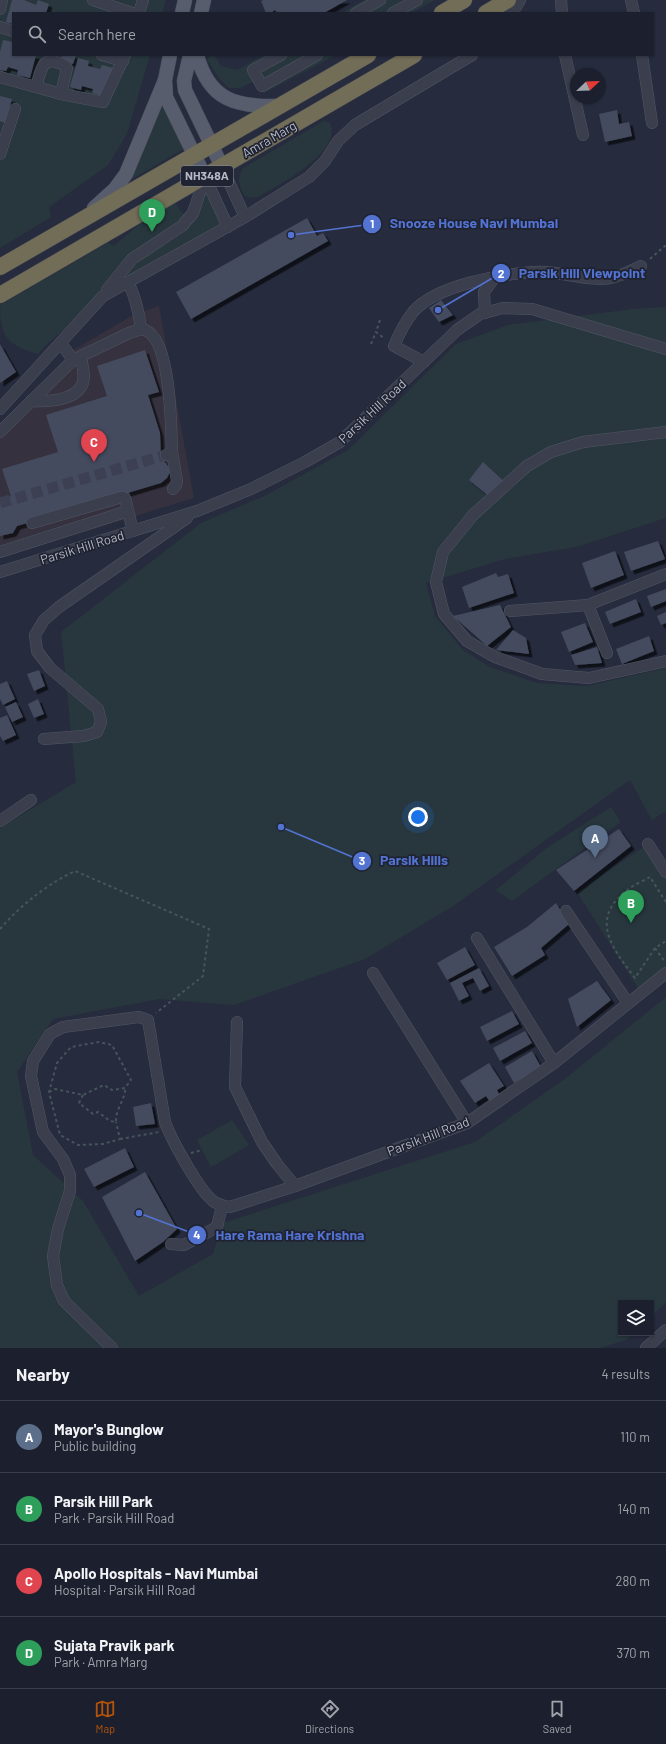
<!DOCTYPE html>
<html lang="en">
<head>
<meta charset="utf-8">
<style>
  body { margin:0; font-family:Barlow,sans-serif; background:#292d3a; color:#f1f3f6 }
  .controls { position:absolute; right:12px; bottom:12px; display:grid; overflow:hidden; border-radius:0px; box-shadow:0 1px 3px #0004 }
  .controls button { width:36px; height:36px; display:grid; place-items:center; padding:0; border:0; border-bottom:1px solid #3a3e4a; background:#1c202e; color:#f1f3f6; font:20px sans-serif }
  .compass { position:absolute; left:570px; top:68px; width:36px; height:36px; border-radius:50%; background:#1c202e; box-shadow:0 1px 3px #0004; rotate:67deg }
  .you { position:absolute; left:418px; top:817px; width:14px; height:14px; margin:-10px; border:3px solid #fff; border-radius:50%; background:#1a73e8; box-shadow:0 0 0 6px #1a73e833 }
  .badge { display:grid; place-items:center; width:26px; height:26px; border-radius:50%; background:#b45309; color:#fff; font-size:13px; font-weight:700 }
  .pin { position:absolute; translate:-50% -33px; filter:drop-shadow(0 1px 2px #0008) }
  .pin::after { content:''; position:absolute; top:21px; width:14px; height:12px; background:inherit; clip-path:polygon(0 0,100% 0,50% 100%) }
  .list { margin:0; padding:0; list-style:none }
  h2 { display:flex; justify-content:space-between; align-items:center; height:52px; margin:0; padding:0 16px; font-size:17px }
  h2 small { font-size:13px; font-weight:400; color:#a0a3aa }
  .list li { display:grid; grid-template-columns:26px 1fr auto; gap:12px; align-items:center; box-sizing:border-box; height:72px; padding:0 16px; border-top:1px solid #3a3e4a }
  .list b { display:block; font-size:15px; white-space:nowrap }
  .list p { margin:0; font-size:13px; white-space:nowrap; color:#a0a3aa }
  .list em { font-size:13px; font-style:normal; color:#a0a3aa }
  .icon { flex:none; width:22px; height:22px; fill:none; stroke:currentColor; stroke-width:2; stroke-linecap:round; stroke-linejoin:round }
  .map { position:relative; flex:none; width:666px; height:1348px; overflow:hidden }
  .search { position:absolute; background:#1c202e; box-shadow:0 1px 3px #0004; left:12px; right:12px; top:12px; height:44px; display:flex; align-items:center; gap:10px; box-sizing:border-box; padding:0 14px; border-radius:0px; color:#a0a3aa; font-size:15px }
  .sheet { height:340px; background:#1c202e }
  nav { display:flex; justify-content:space-around; align-items:center; box-sizing:border-box; height:56px; border-top:1px solid #3a3e4a; background:#1c202e; font-size:11px; color:#a0a3aa }
  nav a { display:grid; justify-items:center; gap:2px }
  nav .on { color:#b45309 }
  .map>svg:first-child { display:block }
</style>
</head>
<body>
<div class="map">
<svg width="666" height="1348" viewBox="0 0 666 1348">
  <defs>
    <filter id="shadow"><feDropShadow dx="3.5" dy="3.5" stdDeviation="0" flood-color="#0009"/></filter>
  </defs>
  <rect width="100%" height="100%" fill="#262b3d"/>
  <!-- medical -->
  <polygon fill="#35313e" points="159,306 194,498 0,558 0,427 75,349 133,315"/>
  <!-- green -->
  <g fill="#28373e">
    <polygon points="0,0 166,0 162,13 13,13 13,55 150,55 127,134 108,165 49,207 51,217 0,248"/>
    <polygon points="364,0 435,0 411,13 341,13"/>
    <polygon points="211,55 214,55 221,66 237,70 264,55 336,55 264,93 258,79 240,88 229,88 218,77 207,59"/>
    <polygon points="161,104 184,149 132,179"/>
    <path d="M324 121 330 123C343 152 278 185 258 197L251 198 245 196C238 186 237 179 243 168Z"/>
    <path d="M205 191 221 224 127 278C129 259 174 243 186 230 196 219 202 205 205 191Z"/>
    <path d="M172 196 179 209 188 218 110 279 76 319 45 346 38 354C7 345 0 337 0 305L108 243 114 246Z"/>
    <polygon points="666,307 666,518 576,547 505,559 426,583 435,616 463,650 490,667 537,683 587,686 666,668 666,811 652,820 630,780 453,906 365,959 234,1005 159,999 53,1019 17,1072 33,1155 83,1201 139,1296 213,1254 223,1223 475,1142 566,1078 666,997 666,1302 651,1317 651,1303 621,1303 621,1333 634,1333 626,1340 600,1348 0,1348 0,828 76,782 61,632 201,523 266,495 348,450 456,344 508,325 632,309"/>
    <polygon points="611,807 621,822 512,901 496,890 548,847"/>
    <polygon points="648,844 666,872 666,973 641,993 577,892"/>
    <polygon points="232,1120 249,1145 211,1167 197,1140"/>
  </g>
  <!-- building -->
  <g fill="#454b5e" filter="url(#shadow)">
    <polygon points="12,0 24,0 36,5 38,0 49,4 46,13 13,13 13,24 6,22"/>
    <polygon points="263,0 347,0 324,13 277,13 275,10 271,13 266,13 261,1"/>
    <polygon points="3,40 13,42 13,55 36,55 30,78 17,75 18,70 8,67 6,71 0,70 0,52"/>
    <polygon points="62,55 76,55 73,64 60,60"/>
    <polygon points="78,58 89,61 88,66 100,69 102,65 113,68 105,97 92,93 93,89 82,86 81,90 70,87"/>
    <polygon points="0,96 12,99 5,123 0,121"/>
    <polygon points="617,110 619,124 629,122 632,136 605,142 599,114"/>
    <polygon points="307,218 317,236 323,233 328,241 191,319 176,292"/>
    <polygon points="441,300 453,315 439,322 429,308"/>
    <polygon points="0,344 16,372 0,383"/>
    <polygon points="145,350 159,392 148,395 160,433 161,457 171,470 167,478 161,483 17,526 13,533 0,536 0,501 11,496 2,469 58,452 46,415 107,396 97,366"/>
    <polygon points="483,462 507,484 491,498 469,480"/>
    <polygon points="658,541 665,559 631,571 624,552"/>
    <polygon points="615,551 624,575 591,588 582,563"/>
    <polygon points="496,573 498,577 508,574 514,593 469,608 462,587"/>
    <polygon points="666,589 666,601 651,607 647,596"/>
    <polygon points="636,599 641,612 610,624 605,612"/>
    <polygon points="500,605 511,627 487,646 453,616"/>
    <polygon points="666,612 666,623 661,625 657,616"/>
    <polygon points="585,623 593,642 569,652 561,632"/>
    <polygon points="513,630 526,638 529,654 496,650"/>
    <polygon points="649,636 654,651 622,664 616,649"/>
    <polygon points="597,647 602,663 575,665 571,655"/>
    <polygon points="39,670 45,686 34,691 27,674"/>
    <polygon points="7,681 15,699 3,705 0,699 0,684"/>
    <polygon points="38,699 44,714 34,718 28,704"/>
    <polygon points="16,702 23,717 12,722 5,707"/>
    <polygon points="7,715 16,735 3,741 0,736 0,718"/>
    <polygon points="619,829 631,846 574,891 556,870"/>
    <polygon points="556,903 569,924 541,948 545,955 512,976 494,947 527,927"/>
    <polygon points="465,947 475,965 447,980 437,963"/>
    <polygon points="479,968 489,986 480,991 473,978 462,983 469,996 459,1001 450,983"/>
    <polygon points="597,981 611,1000 577,1027 568,999"/>
    <polygon points="512,1011 519,1024 487,1041 480,1027"/>
    <polygon points="525,1031 532,1043 500,1061 493,1048"/>
    <polygon points="532,1051 541,1067 514,1083 505,1067"/>
    <polygon points="489,1063 504,1086 497,1090 500,1096 490,1102 486,1096 475,1103 460,1081"/>
    <polygon points="151,1103 155,1124 136,1126 133,1107"/>
    <polygon points="125,1148 134,1167 94,1187 84,1169"/>
    <polygon points="145,1172 177,1229 163,1242 135,1261 102,1197"/>
  </g>
  <g fill="none" stroke-linecap="round" stroke-linejoin="round">
    <!-- minor-tunnel -->
    <polyline stroke="#3c4052" stroke-width="11" stroke-dasharray="11 5.5" stroke-linecap="butt" points="0,503 166,455"/>
    <defs>
      <g id="minor">
        <polyline points="93,0 132,13"/>
        <polyline points="561,0 562,13"/>
        <polyline points="631,0 634,13"/>
        <polyline points="0,9 2,0"/>
        <polyline points="139,13 143,0"/>
        <polyline points="356,13 380,0"/>
        <polyline points="393,13 417,0"/>
        <polyline points="512,13 520,0"/>
        <polyline points="0,27 13,31"/>
        <polyline points="102,55 123,61"/>
        <polyline points="281,55 253,70 262,86 317,55"/>
        <polyline points="565,55 583,135"/>
        <polyline points="642,55 652,123"/>
        <polyline points="0,77 61,94 103,102 125,55"/>
        <path d="M36 87C40 75 41 57 56 62 61 64 65 64 67 68L61 94"/>
        <polyline points="0,154 15,109"/>
        <polyline points="205,177 228,227"/>
        <polyline points="245,217 309,177 325,161 338,141 355,125 472,55"/>
        <polyline points="107,290 132,259 182,226 193,213 205,177"/>
        <polyline points="485,313 484,292 494,278"/>
        <path d="M141 329C172 332 171 429 172 452L166 455"/>
        <polyline points="61,343 73,360"/>
        <path d="M424 362 394 346C399 334 405 322 413 312 436 285 501 274 535 272 560 270 585 282 610 278 620 277 632 270 641 266"/>
        <path d="M31 401C47 402 74 401 82 385 86 377 82 365 81 357"/>
        <polyline points="0,409 103,296 245,217 222,167"/>
        <path d="M0 432 73 360 129 333 141 329C139 312 136 298 128 282"/>
        <polyline points="666,432 583,442 551,452 527,466 473,515 443,552 436,582 444,614 467,641 495,657 542,674 589,678 666,661"/>
        <polyline points="172,452 177,481 176,485 173,489"/>
        <polyline points="32,523 122,497 125,498 133,531"/>
        <polyline points="0,552 128,511"/>
        <polyline points="0,572 197,511 251,489 305,462 340,442 457,330 480,314 503,308 532,309 666,349"/>
        <polyline points="510,611 588,605"/>
        <polyline points="607,653 588,605 666,574"/>
        <polyline points="44,739 84,736 97,732 101,722 98,709 50,668 37,651 35,635 44,620 59,607 187,518"/>
        <polyline points="0,821 31,800"/>
        <polyline points="648,844 666,872"/>
        <polyline points="566,911 628,1003"/>
        <polyline points="477,938 554,1063"/>
        <polyline points="373,973 467,1123"/>
        <polyline points="237,1022 235,1087 262,1142 277,1164 295,1186"/>
        <polyline points="171,1244 184,1245 217,1227 222,1206"/>
        <path d="M112 1348 64 1301 57 1285 53 1256 58 1229 70 1191V1175L63 1159 43 1132 31 1076 33 1061 50 1034 63 1027 139 1017 148 1020 165 1122C171 1139 199 1190 213 1201 218 1205 223 1206 230 1207L295 1186 467 1123 554 1063 666 973"/>
        <polyline points="646,1348 666,1330"/>
      </g>
      <g id="major">
        <polyline points="182,13 185,0"/>
        <polyline points="201,13 204,0"/>
        <polyline points="170,55 165,80 166,97 205,177"/>
        <polyline points="190,55 184,81 185,90 222,167"/>
        <path d="M197 55C209 101 237 107 279 106"/>
        <polyline points="94,208 115,189 126,174 165,80"/>
      </g>
      <g id="highway">
        <polyline points="442,13 464,0"/>
        <polyline points="486,13 508,0"/>
        <polyline points="0,267 368,55"/>
        <polyline points="0,295 414,55"/>
      </g>
    </defs>
    <!-- minor casing -->
    <use href="#minor" stroke="#525665" stroke-width="12"/>
    <!-- major casing -->
    <use href="#major" stroke="#434756" stroke-width="15"/>
    <!-- highway casing -->
    <use href="#highway" stroke="#424655" stroke-width="17"/>
    <!-- path -->
    <g stroke="#46545b" stroke-width="2" stroke-dasharray="3 3" stroke-linecap="butt">
      <polyline points="650,259 666,245"/>
      <polyline points="380,320 376,332 385,339"/>
      <polyline points="371,344 376,332"/>
      <path d="M666 902 650 877C643 881 633 885 626 891 589 920 613 949 635 978L655 948 666 941"/>
      <path d="M0 929C21 905 46 885 75 871L209 929 203 976 156 1013"/>
      <polyline points="655,948 665,962"/>
      <polyline points="49,1092 55,1089 83,1095 104,1085 112,1090 125,1088 131,1080 112,1045 99,1042 71,1047 57,1063 49,1092 60,1135 78,1145 103,1144 120,1139 116,1122"/>
      <path d="M83 1095 79 1103 93 1114 98 1112 110 1121 116 1122C115 1109 126 1099 125 1088"/>
      <polyline points="120,1139 159,1132"/>
      <polyline points="191,1153 202,1150"/>
    </g>
    <!-- minor -->
    <use href="#minor" stroke="#3a3e4d" stroke-width="11"/>
    <!-- major -->
    <use href="#major" stroke="#585d6d" stroke-width="14"/>
    <!-- highway -->
    <use href="#highway" stroke="#726d57" stroke-width="16"/>
  </g>
  <g text-anchor="middle" stroke-width="3.5" stroke-linejoin="round" paint-order="stroke">
    <!-- shield labels -->
    <rect fill="#1f2332" stroke="#898c9b" stroke-width="1" x="181" y="166" width="52" height="20" rx="3"/>
    <g font-size="12" font-weight="bold" fill="#b6b9c8">
      <text x="207" y="180">NH348A</text>
    </g>
    <!-- street labels -->
    <g font-size="13" fill="#b6b9c8" stroke="#1f2332">
      <text transform="translate(269 139) rotate(-30)" y="5">Amra Marg</text>
      <text transform="translate(372 411) rotate(-43)" y="5">Parsik Hill Road</text>
      <text transform="translate(82 547) rotate(-17)" y="5">Parsik Hill Road</text>
      <text transform="translate(428 1136) rotate(-21)" y="5">Parsik Hill Road</text>
    </g>
  </g>
  <!-- callouts -->
  <path fill="none" stroke="#5373d2" stroke-width="1.5" d="M291 235L372 224M438 310L501 273M281 827L362 861M139 1213L197 1235"/>
  <g fill="#5373d2" stroke="#1f2332" stroke-width="1.5">
    <circle cx="291" cy="235" r="4"/>
    <circle cx="438" cy="310" r="4"/>
    <circle cx="281" cy="827" r="4"/>
    <circle cx="139" cy="1213" r="4"/>
    <circle cx="372" cy="224" r="10"/>
    <circle cx="501" cy="273" r="10"/>
    <circle cx="362" cy="861" r="10"/>
    <circle cx="197" cy="1235" r="10"/>
  </g>
  <g font-size="12" text-anchor="middle" font-weight="bold" fill="#fff">
    <text x="372" y="228">1</text>
    <text x="501" y="278">2</text>
    <text x="362" y="865">3</text>
    <text x="197" y="1239">4</text>
  </g>
  <g font-size="14" text-anchor="middle" font-weight="bold" fill="#5373d2" stroke="#1f2332" stroke-width="3.5" stroke-linejoin="round" paint-order="stroke">
    <text x="474" y="228">Snooze House Navi Mumbai</text>
    <text x="582" y="278">Parsik Hill Viewpoint</text>
    <text x="414" y="865">Parsik Hills</text>
    <text x="290" y="1240">Hare Rama Hare Krishna</text>
  </g>
</svg>
<div class="controls">
<button><svg class="icon" aria-label="layers" viewBox="0 0 24 24"><path d="M12 4l9 5-9 5-9-5zM3 14l9 5 9-5"/></svg></button>
</div>
<svg class="compass" viewBox="-18 -18 36 36"><path d="M0-13l5 13h-10z" fill="#e53935"/><path d="M0 13l5-13h-10z" fill="#a0a3aa"/></svg>
<div class="you"></div>
<div class="pin badge" style="left:595px;top:858px;background:#5c6f8a">A</div>
<div class="pin badge" style="left:631px;top:923px;background:#2e9e5b">B</div>
<div class="pin badge" style="left:94px;top:462px;background:#e0444e">C</div>
<div class="pin badge" style="left:152px;top:232px;background:#2e9e5b">D</div>
<div class="search"><svg class="icon" aria-label="search" viewBox="0 0 24 24"><circle cx="10" cy="10" r="6"/><path d="M15 15l6 6"/></svg>Search here</div>
</div>
<section class="sheet">
<h2>Nearby<small>4 results</small></h2>
<ul class="list">
<li><span class="badge" style="background:#5c6f8a">A</span><div><b>Mayor's Bunglow</b><p>Public building</p></div><em>110 m</em></li>
<li><span class="badge" style="background:#2e9e5b">B</span><div><b>Parsik Hill Park</b><p>Park · Parsik Hill Road</p></div><em>140 m</em></li>
<li><span class="badge" style="background:#e0444e">C</span><div><b>Apollo Hospitals - Navi Mumbai</b><p>Hospital · Parsik Hill Road</p></div><em>280 m</em></li>
<li><span class="badge" style="background:#2e9e5b">D</span><div><b>Sujata Pravik park</b><p>Park · Amra Marg</p></div><em>370 m</em></li>
</ul>
</section>
<nav>
<a class="on"><svg class="icon" aria-label="map" viewBox="0 0 24 24"><path d="M3 6l6-2 6 2 6-2v14l-6 2-6-2-6 2zM9 4v14M15 6v14"/></svg>Map</a>
<a><svg class="icon" aria-label="directions" viewBox="0 0 24 24"><path d="M12 3l9 9-9 9-9-9zM9 14v-3h6M13 9l2 2-2 2"/></svg>Directions</a>
<a><svg class="icon" aria-label="saved" viewBox="0 0 24 24"><path d="M7 4h10v16l-5-4-5 4z"/></svg>Saved</a>
</nav>
</body>
</html>
